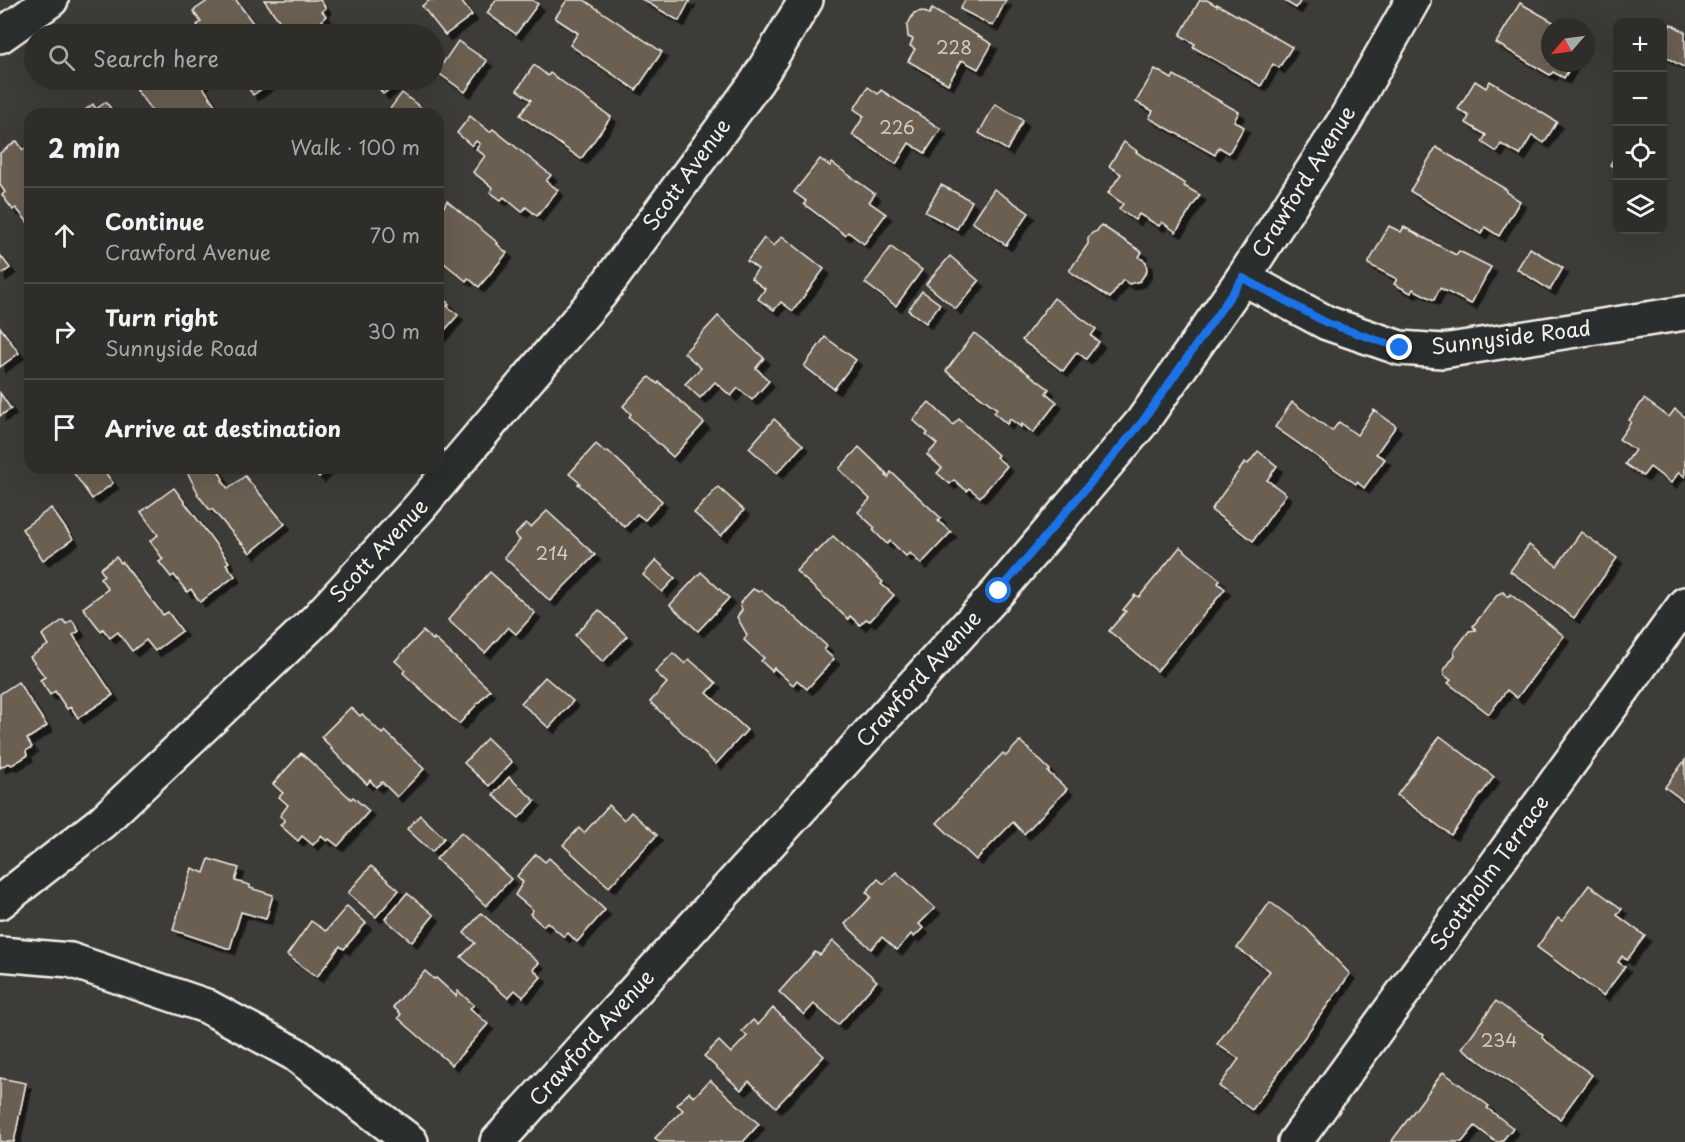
<!DOCTYPE html>
<html lang="en">
<head>
<meta charset="utf-8">
<style>
  body { margin:0; font-family:"Playpen Sans",sans-serif; background:#363532; color:#f1f3f6 }
  .controls { position:absolute; right:18px; top:18px; display:grid; overflow:hidden; border-radius:12px; box-shadow:0 6px 24px #0002 }
  .controls button { width:54px; height:54px; display:grid; place-items:center; padding:0; border:0; border-bottom:2px solid #494947; background:#2e2d2a; color:#f1f3f6; font:30px sans-serif }
  .compass { position:absolute; left:1541px; top:18px; width:54px; height:54px; border-radius:50%; background:#2e2d2a; box-shadow:0 6px 24px #0002; rotate:242deg }
  .stop { position:absolute; width:18px; height:18px; margin:-14px; border:4px solid #1a73e8; border-radius:50%; background:#fff }
  .stop.end { background:#1a73e8; border-color:#fff; box-shadow:0 2px 6px #0008 }
  .list { margin:0; padding:0; list-style:none }
  h2 { display:flex; justify-content:space-between; align-items:center; height:78px; margin:0; padding:0 24px; font-size:26px }
  h2 small { font-size:20px; font-weight:400; color:#a7a8a8 }
  .list li { display:grid; grid-template-columns:39px 1fr auto; gap:18px; align-items:center; box-sizing:border-box; height:96px; padding:0 24px; border-top:2px solid #494947 }
  .list b { display:block; font-size:22px; white-space:nowrap }
  .list p { margin:0; font-size:20px; white-space:nowrap; color:#a7a8a8 }
  .list em { font-size:20px; font-style:normal; color:#a7a8a8 }
  .icon { flex:none; width:33px; height:33px; fill:none; stroke:currentColor; stroke-width:2; stroke-linecap:round; stroke-linejoin:round }
  .map { position:relative; flex:none; width:1685px; height:1142px; overflow:hidden }
  .search { position:absolute; background:#2e2d2a; box-shadow:0 6px 24px #0002; left:24px; top:24px; width:420px; height:66px; display:flex; align-items:center; gap:15px; box-sizing:border-box; padding:0 21px; border-radius:33px; color:#a7a8a8; font-size:22px }
  .panel { position:absolute; background:#2e2d2a; box-shadow:0 6px 24px #0002; left:24px; top:108px; width:420px; height:366px; border-radius:18px }
  .map>svg:first-child { display:block }
</style>
</head>
<body>
<div class="map">
<svg width="1685" height="1142" viewBox="0 0 1685 1142">
  <defs>
    <filter id="shadow"><feDropShadow dx="5.5" dy="5.5" stdDeviation="0" flood-color="#0009"/></filter>
  </defs>
  <rect width="100%" height="100%" fill="#3d3c38"/>
  <filter id="ink" filterUnits="userSpaceOnUse"><feTurbulence type="fractalNoise" baseFrequency=".0167" numOctaves="2"/><feDisplacementMap in="SourceGraphic" scale="12" xChannelSelector="R" yChannelSelector="G"/><feConvolveMatrix kernelMatrix="1 2 1 2 8 2 1 2 1" color-interpolation-filters="sRGB"/></filter>
  <g filter="url(#ink)">
    <!-- building -->
    <g fill="#6a5f51" stroke="#f4f1e8" stroke-width="1.5" filter="url(#shadow)">
      <polygon points="209,0 236,0 261,34 204,34 197,25 201,22 193,11"/>
      <polygon points="264,0 320,0 326,8 322,11 326,16 322,20 333,34 289,34"/>
      <polygon points="430,0 460,0 472,15 445,35 422,6"/>
      <polygon points="496,0 532,0 538,4 516,34 487,13"/>
      <polygon points="567,0 584,0 662,52 636,90 570,45 578,33 555,18"/>
      <polygon points="643,0 690,0 679,21"/>
      <polygon points="965,0 1006,0 993,26 960,9"/>
      <polygon points="1200,0 1207,0 1217,6 1217,4 1292,47 1279,68 1273,64 1261,86 1193,47 1195,44 1180,35"/>
      <polygon points="1283,0 1301,0 1296,8"/>
      <polygon points="1520,3 1562,27 1550,27 1550,63 1573,63 1564,78 1553,72 1550,75 1496,43"/>
      <polygon points="932,9 992,44 978,69 962,60 948,84 908,61 915,49 910,46 913,39 908,37 907,26 914,13 922,11 929,14"/>
      <polygon points="1671,24 1685,32 1685,68 1662,55 1662,39"/>
      <polygon points="458,41 487,61 465,92 437,72"/>
      <polygon points="534,65 548,76 550,73 611,117 581,159 520,115 531,100 517,90"/>
      <polygon points="1155,69 1172,79 1174,75 1239,112 1234,121 1244,127 1229,153 1219,147 1215,155 1149,118 1153,111 1136,102"/>
      <polygon points="133,80 203,80 204,82 201,84 217,108 211,112 213,114 154,114 135,88 138,86"/>
      <polygon points="243,80 274,80 253,95"/>
      <polygon points="373,80 403,80 383,94"/>
      <polygon points="1475,81 1486,88 1490,81 1557,122 1544,143 1532,135 1520,155 1501,144 1497,152 1482,142 1486,135 1466,123 1469,116 1458,109"/>
      <polygon points="868,87 878,94 881,90 941,129 925,153 909,143 896,164 852,135 864,116 854,109"/>
      <polygon points="402,93 428,113 427,114 386,114"/>
      <polygon points="106,102 115,114 80,114 93,104 96,109"/>
      <polygon points="995,104 1023,120 1007,150 979,133"/>
      <polygon points="470,116 490,132 493,129 551,175 546,181 558,190 537,216 526,207 522,212 504,197 501,200 490,192 493,188 473,172 485,156 476,149 480,144 476,141 472,146 457,133"/>
      <polygon points="17,141 23,150 26,148 30,153 30,225 16,208 13,210 2,195 5,192 0,185 0,153"/>
      <polygon points="1124,142 1137,151 1136,152 1185,184 1184,186 1200,195 1176,232 1162,222 1159,226 1139,214 1135,220 1119,209 1123,204 1108,193 1121,174 1109,166"/>
      <polygon points="1436,147 1507,190 1506,192 1520,201 1499,236 1485,227 1481,234 1410,191"/>
      <polygon points="1618,151 1618,169 1610,165"/>
      <polygon points="820,159 830,166 832,163 875,194 869,202 886,214 864,244 848,232 845,235 804,204 806,201 794,192"/>
      <polygon points="941,185 972,201 957,229 925,212"/>
      <polygon points="994,189 1029,213 1006,245 972,222"/>
      <polygon points="447,201 498,243 497,244 507,253 479,287 468,278 466,281 438,258 438,204 443,208"/>
      <polygon points="1101,225 1142,252 1139,257 1146,262 1147,271 1140,281 1129,284 1123,280 1110,298 1069,271 1088,244 1088,238 1092,233 1097,231"/>
      <polygon points="1389,226 1401,232 1404,227 1456,255 1459,251 1491,267 1471,304 1440,288 1434,300 1413,289 1411,293 1394,284 1397,279 1368,264"/>
      <polygon points="782,236 824,269 793,311 781,302 774,310 758,299 765,289 751,278 758,269 747,261 764,238 774,246"/>
      <polygon points="891,247 922,270 896,306 865,283"/>
      <polygon points="1530,248 1563,268 1550,290 1517,269"/>
      <polygon points="0,255 10,268 0,275"/>
      <polygon points="950,256 979,281 956,309 926,284"/>
      <polygon points="922,291 940,304 926,323 908,310"/>
      <polygon points="438,294 449,304 447,306 458,315 438,338"/>
      <polygon points="1054,298 1096,329 1091,336 1099,342 1086,359 1077,352 1063,371 1022,340"/>
      <polygon points="718,316 764,358 756,368 769,381 752,400 738,388 731,396 715,382 700,398 685,384 701,368 684,353"/>
      <polygon points="0,327 19,353 0,367"/>
      <polygon points="974,333 1049,389 1046,393 1057,402 1033,433 1022,424 1021,427 1010,419 1007,424 994,413 997,409 946,371"/>
      <polygon points="825,337 856,360 834,389 804,366"/>
      <polygon points="649,377 658,384 659,382 704,423 673,457 629,417 631,414 623,406"/>
      <polygon points="0,393 11,409 0,416"/>
      <polygon points="1644,399 1669,417 1675,409 1685,417 1685,477 1679,472 1671,483 1650,467 1643,476 1625,464 1635,450 1619,439 1631,422 1629,420"/>
      <polygon points="929,402 953,425 959,419 998,455 996,457 1007,466 980,497 969,488 967,491 954,480 950,484 937,473 942,468 927,455 937,444 926,435 928,433 913,420"/>
      <polygon points="1292,402 1332,431 1339,422 1357,435 1374,410 1396,426 1376,454 1385,459 1364,488 1357,482 1356,484 1275,427"/>
      <polygon points="774,419 803,445 777,473 749,448"/>
      <polygon points="596,444 606,453 608,451 662,501 645,520 637,514 625,527 578,484 580,483 569,474"/>
      <polygon points="859,447 887,474 886,476 888,478 891,472 941,518 938,521 951,532 921,564 910,553 906,556 890,541 887,544 873,530 875,528 858,512 870,499 839,469"/>
      <polygon points="1258,451 1277,466 1267,480 1286,494 1253,541 1211,510 1245,462 1248,464"/>
      <polygon points="78,468 102,468 113,483 92,499 73,472"/>
      <polygon points="185,468 217,468 223,479 222,480 228,489 245,476 285,524 250,553 241,542 241,543 212,509 210,510 197,494 198,493"/>
      <polygon points="311,468 328,468 319,477"/>
      <polygon points="718,487 744,510 721,536 694,513"/>
      <polygon points="174,488 229,562 226,564 235,576 200,602 191,589 187,592 174,575 171,577 159,562 163,559 150,541 158,535 141,512"/>
      <polygon points="51,508 73,539 43,560 22,529"/>
      <polygon points="547,511 595,555 550,601 504,557 520,540 515,535 526,523 531,527"/>
      <polygon points="1581,532 1617,558 1574,618 1510,571 1529,545 1557,566"/>
      <polygon points="833,536 883,582 881,584 894,595 870,621 866,619 860,625 850,616 848,619 796,571 815,551 816,553"/>
      <polygon points="1180,547 1220,580 1218,583 1225,589 1157,671 1109,631 1126,611 1123,610 1135,595 1139,597"/>
      <polygon points="116,557 121,563 122,562 163,615 168,612 182,631 155,651 146,640 132,651 118,632 110,638 103,629 101,631 83,608 108,589 100,578 104,575 100,569"/>
      <polygon points="656,560 675,578 662,592 643,575"/>
      <polygon points="490,572 535,613 516,634 508,627 485,653 448,620"/>
      <polygon points="701,572 729,598 698,631 670,605"/>
      <polygon points="753,589 759,592 761,590 776,603 777,602 827,646 824,650 834,659 807,689 797,680 793,685 774,668 772,671 761,661 764,658 744,640 747,635 737,617 742,610 740,603"/>
      <polygon points="1503,592 1508,597 1510,594 1564,636 1517,698 1507,690 1489,714 1448,683 1451,680 1444,675 1444,670 1455,655 1454,651 1469,631 1476,630 1473,626 1498,594"/>
      <polygon points="599,610 627,636 603,662 575,635"/>
      <polygon points="63,620 66,624 72,620 79,631 73,635 113,695 78,718 71,707 67,709 55,691 50,695 40,680 45,677 30,657 48,645 42,635"/>
      <polygon points="423,631 433,640 434,638 490,690 459,724 403,673 405,670 395,661"/>
      <polygon points="673,653 685,664 689,659 716,683 707,693 747,730 716,764 650,702 667,683 655,672"/>
      <polygon points="545,677 573,701 549,728 521,703"/>
      <polygon points="18,682 47,726 27,739 32,747 26,751 27,756 12,765 8,763 0,768 0,694"/>
      <polygon points="351,707 360,716 362,714 382,734 385,731 424,769 397,797 382,782 376,787 370,780 367,784 331,749 332,748 321,737"/>
      <polygon points="1440,736 1494,777 1451,835 1397,795"/>
      <polygon points="487,738 512,762 489,786 464,763"/>
      <polygon points="1020,741 1050,770 1048,772 1067,789 1024,834 1013,822 976,860 937,823 1003,753 1006,756"/>
      <polygon points="301,753 351,799 353,797 369,811 338,846 329,839 327,841 321,836 313,845 302,836 298,841 280,825 285,820 280,816 288,805 279,797 283,793 273,784"/>
      <polygon points="1685,760 1685,802 1665,787"/>
      <polygon points="509,777 535,801 519,818 493,795"/>
      <polygon points="609,805 624,820 631,812 657,835 609,887 563,845 579,828 584,833"/>
      <polygon points="420,815 444,838 432,852 407,829"/>
      <polygon points="461,832 511,879 486,906 436,859"/>
      <polygon points="536,854 545,862 549,858 605,910 577,942 568,933 564,937 547,922 543,926 530,914 533,910 515,895 523,882 517,876"/>
      <polygon points="209,859 239,868 235,881 250,885 250,888 273,895 266,919 241,912 230,949 173,930 192,868 204,873"/>
      <polygon points="371,866 399,890 376,917 348,893"/>
      <polygon points="896,872 935,908 919,924 923,928 914,937 911,934 897,950 882,937 871,949 845,924 871,897 866,892 878,879 884,884"/>
      <polygon points="1589,885 1622,909 1617,915 1645,936 1627,960 1622,956 1618,962 1625,967 1603,996 1537,947 1558,918 1562,921"/>
      <polygon points="407,893 434,915 412,942 385,919"/>
      <polygon points="1270,902 1307,929 1350,974 1252,1110 1219,1086 1239,1059 1217,1044 1270,971 1237,948"/>
      <polygon points="347,906 366,923 344,949 340,946 317,977 287,955 311,921 326,931"/>
      <polygon points="481,913 539,963 533,969 541,977 523,997 515,990 508,998 461,957 475,943 464,933"/>
      <polygon points="833,941 877,981 838,1025 814,1004 804,1015 779,992 815,952 820,955"/>
      <polygon points="425,971 434,979 436,978 456,996 458,991 474,1005 470,1008 488,1024 452,1065 398,1018 401,1014 393,1007"/>
      <polygon points="1496,1001 1543,1035 1542,1038 1592,1075 1560,1119 1462,1048"/>
      <polygon points="773,1008 824,1056 776,1107 749,1081 741,1090 704,1056 719,1041 731,1053 747,1036 742,1031 753,1020 758,1025"/>
      <polygon points="1443,1072 1489,1106 1487,1108 1513,1128 1501,1142 1496,1142 1475,1126 1462,1142 1391,1142"/>
      <polygon points="0,1078 26,1083 14,1142 0,1142"/>
      <polygon points="710,1080 759,1124 743,1142 660,1142 655,1138 683,1110 677,1105 689,1092 694,1097"/>
    </g>
    <g fill="none" stroke-linecap="round" stroke-linejoin="round">
      <defs>
        <g id="minor">
          <polyline points="0,36 51,0"/>
          <polyline points="1243,278 1327,323 1400,348 1443,351 1685,313"/>
          <polyline points="0,902 102,822 317,619 418,509 600,294 757,81 806,0"/>
          <polyline points="0,954 70,960 206,1006 295,1054 411,1142"/>
          <polyline points="497,1142 999,591 1142,422 1243,278 1345,120 1413,0"/>
          <polyline points="1295,1142 1685,604"/>
        </g>
      </defs>
      <!-- minor casing -->
      <use href="#minor" stroke="#f4f1e8" stroke-width="38"/>
      <!-- minor -->
      <use href="#minor" stroke="#2a2d2e" stroke-width="33"/>
    </g>
  </g>
  <g fill="none" stroke-linecap="round" stroke-linejoin="round" filter="url(#ink)">
    <!-- route -->
    <polyline stroke="#1a73e8" stroke-width="8" points="999,591 1142,422 1243,278 1327,323 1400,348"/>
  </g>
  <g text-anchor="middle" stroke-width="4.5" stroke-linejoin="round" paint-order="stroke">
    <!-- number labels -->
    <g font-size="18" fill="#d2ccc2">
      <text x="954" y="54">228</text>
      <text x="897" y="134">226</text>
      <text x="552" y="560">214</text>
      <text x="1499" y="1047">234</text>
    </g>
    <!-- street labels -->
    <g font-size="21" fill="#f4f1e8" stroke="#2a2d2e">
      <text transform="translate(687 175) rotate(-54)" y="7">Scott Avenue</text>
      <text transform="translate(1304 182) rotate(-58)" y="7">Crawford Avenue</text>
      <text transform="translate(1511 338) rotate(-7)" y="7">Sunnyside Road</text>
      <text transform="translate(379 551) rotate(-47)" y="7">Scott Avenue</text>
      <text transform="translate(919 679) rotate(-48)" y="7">Crawford Avenue</text>
      <text transform="translate(1490 873) rotate(-54)" y="7">Scottholm Terrace</text>
      <text transform="translate(592 1038) rotate(-48)" y="7">Crawford Avenue</text>
    </g>
  </g>
</svg>
<div class="controls">
<button>+</button>
<button>−</button>
<button><svg class="icon" aria-label="locate" viewBox="0 0 24 24"><circle cx="12" cy="12" r="6"/><path d="M12 2v4M12 18v4M2 12h4M18 12h4"/></svg></button>
<button><svg class="icon" aria-label="layers" viewBox="0 0 24 24"><path d="M12 4l9 5-9 5-9-5zM3 14l9 5 9-5"/></svg></button>
</div>
<svg class="compass" viewBox="-18 -18 36 36"><path d="M0-13l5 13h-10z" fill="#e53935"/><path d="M0 13l5-13h-10z" fill="#a7a8a8"/></svg>
<div class="stop" style="left:999px;top:591px"></div>
<div class="stop end" style="left:1400px;top:348px"></div>
<div class="search"><svg class="icon" aria-label="search" viewBox="0 0 24 24"><circle cx="10" cy="10" r="6"/><path d="M15 15l6 6"/></svg>Search here</div>
<section class="panel">
<h2>2 min<small>Walk · 100 m</small></h2>
<ul class="list">
<li><svg class="icon" aria-label="ahead" viewBox="0 0 24 24"><path d="M12 20V5M6 11l6-6 6 6"/></svg><div><b>Continue</b><p>Crawford Avenue</p></div><em>70 m</em></li>
<li><svg class="icon" aria-label="right" viewBox="0 0 24 24"><path d="M7 20v-9h11M14 6l5 5-5 5"/></svg><div><b>Turn right</b><p>Sunnyside Road</p></div><em>30 m</em></li>
<li><svg class="icon" aria-label="arrive" viewBox="0 0 24 24"><path d="M6 21V4h12l-3 4 3 4H6"/></svg><div><b>Arrive at destination</b></div></li>
</ul>
</section>
</div>
</body>
</html>
